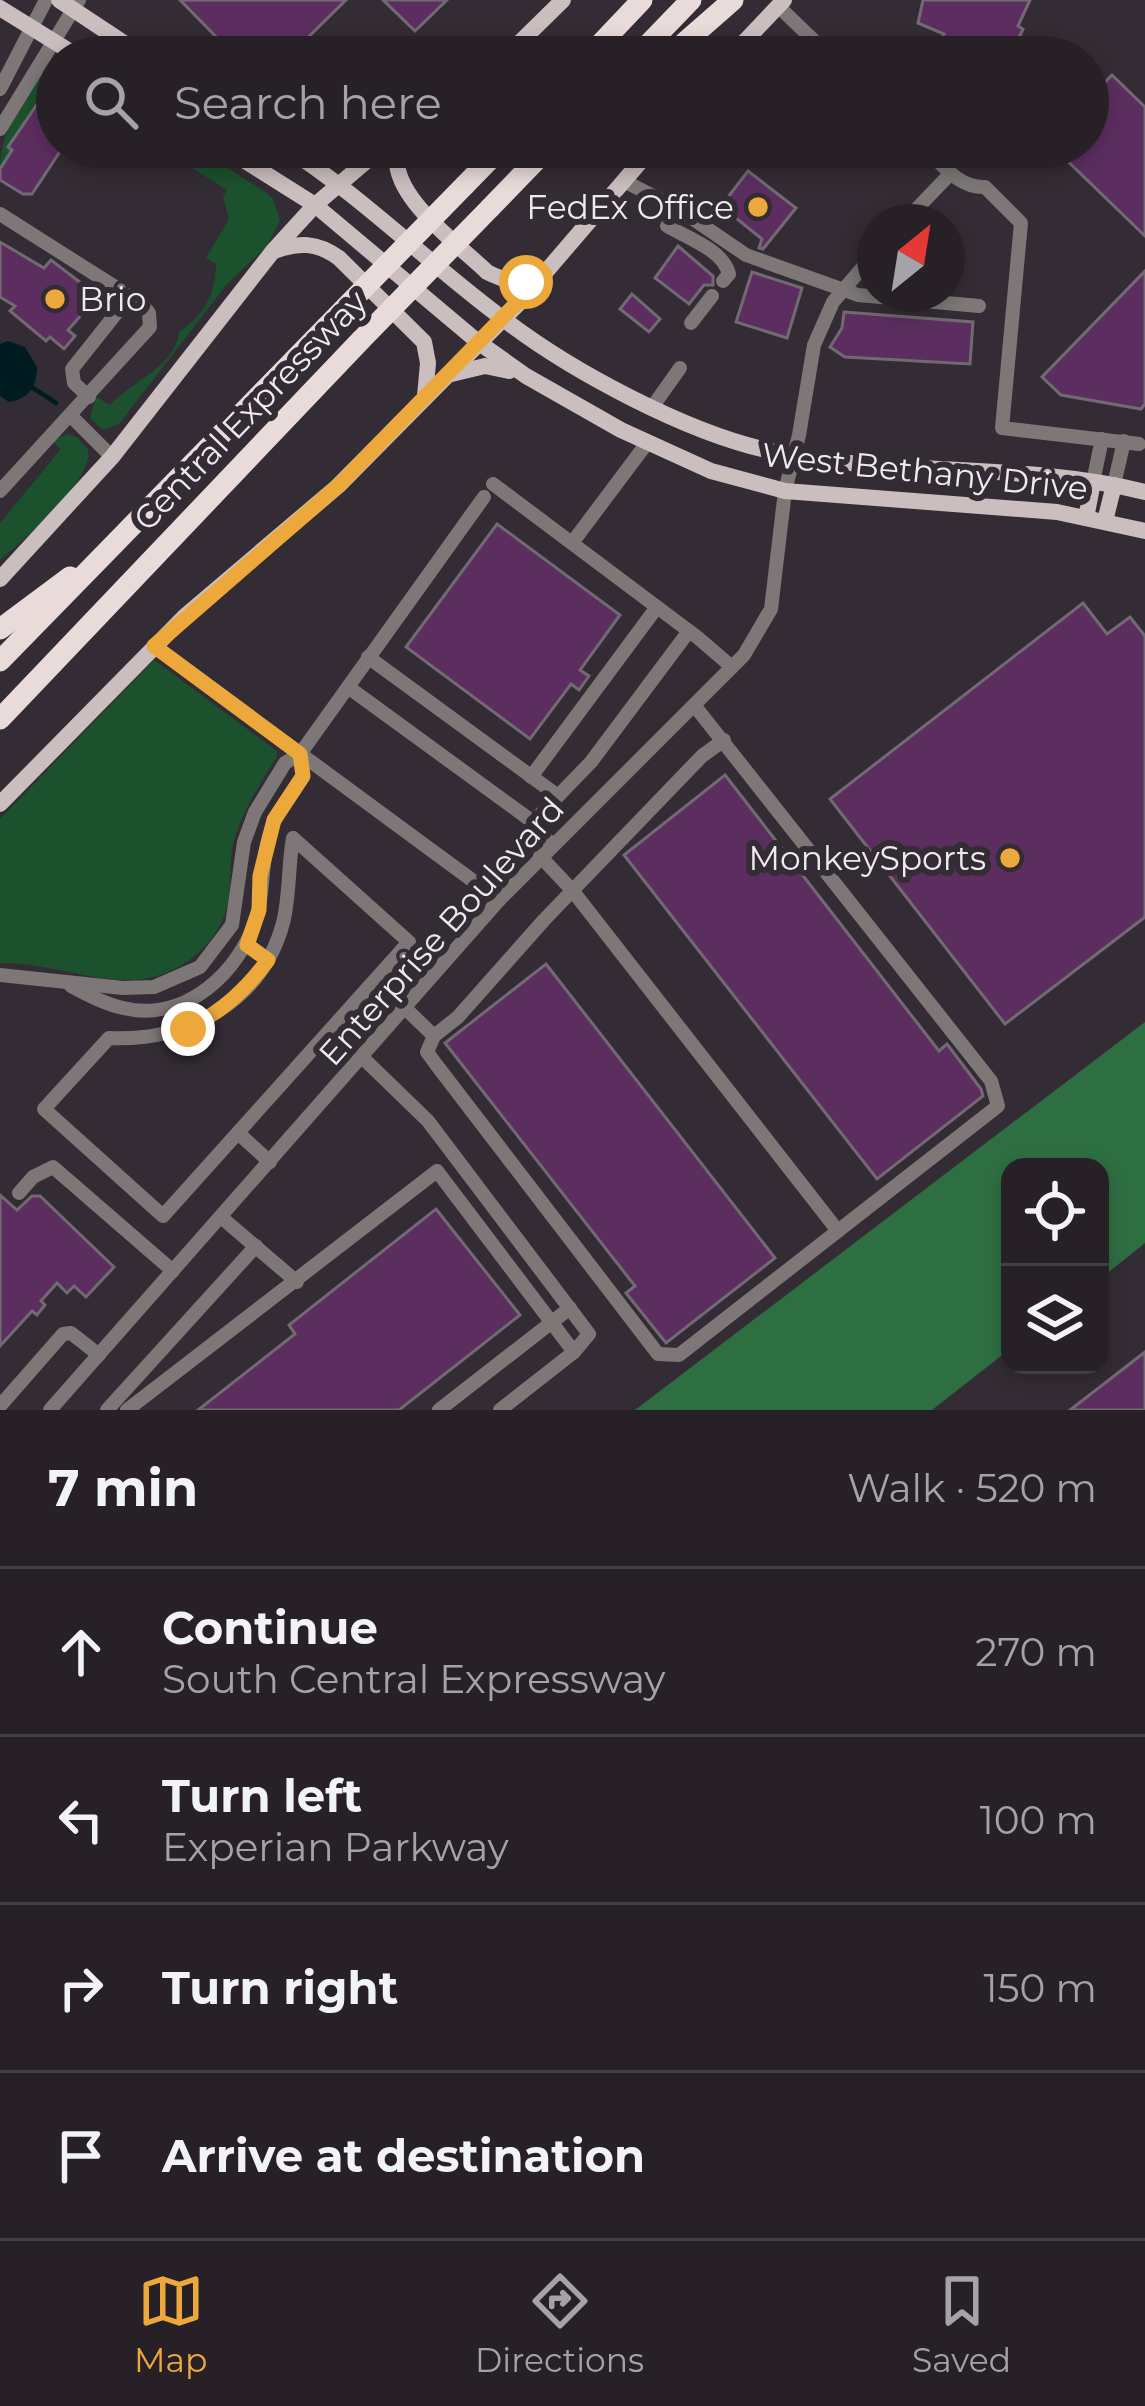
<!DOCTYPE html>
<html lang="en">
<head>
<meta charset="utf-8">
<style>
  body { margin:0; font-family:Montserrat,sans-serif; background:#332e33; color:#f1f3f6 }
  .controls { position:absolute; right:36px; bottom:36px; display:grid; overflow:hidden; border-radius:24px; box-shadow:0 6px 18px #0003 }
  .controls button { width:108px; height:108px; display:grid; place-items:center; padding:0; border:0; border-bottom:3px solid #433e44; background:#272127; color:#f1f3f6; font:60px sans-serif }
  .compass { position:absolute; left:857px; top:204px; width:108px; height:108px; border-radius:50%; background:#272127; box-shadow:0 6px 18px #0003; rotate:30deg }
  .stop { position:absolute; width:36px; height:36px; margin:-27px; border:9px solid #eda83c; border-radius:50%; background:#fff }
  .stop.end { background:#eda83c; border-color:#fff; box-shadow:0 3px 12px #0008 }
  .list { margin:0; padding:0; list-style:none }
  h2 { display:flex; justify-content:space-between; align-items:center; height:156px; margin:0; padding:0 48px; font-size:51px }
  h2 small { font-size:39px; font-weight:400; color:#a4a3a7 }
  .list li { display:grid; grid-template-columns:78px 1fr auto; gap:36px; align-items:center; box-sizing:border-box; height:168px; padding:0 48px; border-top:3px solid #433e44 }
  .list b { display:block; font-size:45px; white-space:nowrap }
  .list p { margin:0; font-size:39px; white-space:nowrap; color:#a4a3a7 }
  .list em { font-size:39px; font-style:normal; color:#a4a3a7 }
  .icon { flex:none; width:66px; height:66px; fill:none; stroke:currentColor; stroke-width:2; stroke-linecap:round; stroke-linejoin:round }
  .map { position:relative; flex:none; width:1145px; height:1410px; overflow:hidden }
  .search { position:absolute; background:#272127; box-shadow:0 6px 18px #0003; left:36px; right:36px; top:36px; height:132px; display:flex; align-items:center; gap:30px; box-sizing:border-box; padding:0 42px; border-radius:66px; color:#a4a3a7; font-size:45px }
  .sheet { height:828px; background:#272127 }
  nav { display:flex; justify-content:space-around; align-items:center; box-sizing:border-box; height:168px; border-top:3px solid #433e44; background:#272127; font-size:33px; color:#a4a3a7 }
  nav a { display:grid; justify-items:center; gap:6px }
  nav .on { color:#eda83c }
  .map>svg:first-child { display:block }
</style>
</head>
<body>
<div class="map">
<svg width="1145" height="1410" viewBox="0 0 1145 1410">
  <rect width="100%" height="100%" fill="#342c34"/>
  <!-- green -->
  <g fill="#1b522d">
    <path d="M57 58V79L53 78 0 170C0 137 26 72 57 58Z"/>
    <path d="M159 147H194L267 193 273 199 280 221 266 247 227 284 118 425 103 430 90 418 96 397 110 405C132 381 176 366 179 332 204 316 216 293 216 264L206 258 229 219 223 197 227 190Z"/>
    <path d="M69 434 78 438 88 450C93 481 24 540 0 560V523L61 449 52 441Z"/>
    <path d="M154 660 277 751 276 758C259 786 243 809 234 841 229 860 231 878 229 897 223 944 176 980 130 980 86 980 44 962 0 963V819Z"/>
  </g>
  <!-- forest -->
  <polygon fill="#2e6f42" points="1145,1022 1145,1243 1100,1279 1100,1167 1010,1167 1010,1349 932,1410 635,1410"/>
  <!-- water -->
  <path fill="#001c21" d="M8 341 25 347 37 367C37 386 29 399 9 402L0 396V344Z"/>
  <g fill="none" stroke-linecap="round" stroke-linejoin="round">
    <!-- stream -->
    <polyline stroke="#001c21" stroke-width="4.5" points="30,386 56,403"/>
  </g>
  <!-- building -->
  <g fill="#5c2e60" stroke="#726a72" stroke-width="3">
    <polygon points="180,0 346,0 288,57 236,57"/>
    <polygon points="383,0 447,0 415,31"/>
    <polygon points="923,0 1030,0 1018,26 1023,29 1010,57 991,53 990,57 933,57 944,34 918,23"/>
    <polygon points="1112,75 1145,107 1145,236 1053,147 1088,147 1088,100"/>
    <polygon points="40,100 57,110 57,147 63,147 32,194 23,194 0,180 0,169 12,150 8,147"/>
    <polygon points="748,171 796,208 763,249 759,248 762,239 721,206"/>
    <polygon points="0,242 44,268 51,260 98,296 68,330 75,336 64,349 50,337 46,341 10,311 15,306 0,297"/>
    <polygon points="678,246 713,276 713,285 704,285 689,304 655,278"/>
    <polygon points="1145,271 1145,404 1141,409 1061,395 1042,377"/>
    <polygon points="752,272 802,288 787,338 736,322"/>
    <polygon points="632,294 660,319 649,332 620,309"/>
    <polygon points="844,312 973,322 970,364 845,357 830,347 842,328"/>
    <polygon points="497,524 620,615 580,670 589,676 579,690 571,684 530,739 406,647"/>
    <polygon points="1083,603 1107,634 1130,617 1145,636 1145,917 1005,1024 830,799"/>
    <polygon points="725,775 939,1051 947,1044 981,1089 983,1096 877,1179 624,855"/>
    <polygon points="546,964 775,1258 666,1343 626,1293 635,1286 445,1043"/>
    <polygon points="0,1195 17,1210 32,1196 40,1196 114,1267 86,1297 74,1286 67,1293 57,1283 41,1301 45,1305 37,1315 32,1311 0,1346"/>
    <polygon points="436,1209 520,1315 399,1410 198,1410 295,1334 289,1325"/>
    <polygon points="1145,1352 1145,1410 1070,1410 1105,1383"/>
  </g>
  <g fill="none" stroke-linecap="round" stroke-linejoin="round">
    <!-- minor -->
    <g stroke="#7d7777" stroke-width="14">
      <polyline points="778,6 831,57"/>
      <polyline points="0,89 46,0"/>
      <polyline points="0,129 79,0"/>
      <path d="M924 147C942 164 958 188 985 187L1021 223 1002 428 1139 444"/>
      <polyline points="624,181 680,210 746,255 858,295 979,306"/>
      <polyline points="0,214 142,304 149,313 150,327 0,491"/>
      <polyline points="904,222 951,173"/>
      <path d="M667 226C688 238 723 250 729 274L723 281"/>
      <polyline points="691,323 712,296"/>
      <polyline points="89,397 74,383 72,369 130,296"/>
      <polyline points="653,406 680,368"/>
      <polyline points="71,416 112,457"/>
      <polyline points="1093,482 1102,439"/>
      <polyline points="493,484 697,637 732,667"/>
      <polyline points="1114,485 1124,441"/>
      <polyline points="572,543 647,443"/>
      <polyline points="154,646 499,900"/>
      <polyline points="368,657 558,796"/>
      <polyline points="348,687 529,819 551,844"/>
      <polyline points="531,777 657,607"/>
      <polyline points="532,823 591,762 689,631"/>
      <path d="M293 838 409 942 163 1216 44 1109 109 1038C187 1042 262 1002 283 923 290 895 288 866 293 838Z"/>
      <polyline points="540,856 572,890 838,1231"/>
      <polyline points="0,975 123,988 154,987 200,967 232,925 244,842 255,812 285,763 300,754 484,497"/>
      <path d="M71 986C88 995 105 1004 123 1008 186 1023 240 972 257 916 265 887 260 857 273 824 280 807 293 792 303 776L300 754"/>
      <polyline points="405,1008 434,1036 458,1017 544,920 702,756 724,740"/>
      <polyline points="434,1036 427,1052 435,1063 658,1354 679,1355 998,1106 991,1081 694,705"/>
      <polyline points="362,1057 428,1121 589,1334 574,1352 500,1410"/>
      <polyline points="238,1133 270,1162"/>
      <polyline points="19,1193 33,1177 53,1167 173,1271"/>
      <polyline points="221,1217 297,1282"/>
      <polyline points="0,1406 63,1334 71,1333 99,1355"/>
      <polyline points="50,1410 499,900 744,655 771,609 785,491 799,435 814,345 833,302 875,253"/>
      <polyline points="107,1410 256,1246"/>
      <polyline points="127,1410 437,1171 574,1352"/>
      <polyline points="439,1410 570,1308"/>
    </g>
    <!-- major -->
    <g stroke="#cbbebe" stroke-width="16">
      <polyline points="59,0 145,57"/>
      <polyline points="0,8 79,57"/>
      <polyline points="505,57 563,0"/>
      <polyline points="730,57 784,0"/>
      <polyline points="223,147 315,205 478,342 526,376 621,430 711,471 785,491 1057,512 1145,531"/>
      <path d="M285 147C364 198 430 265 506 321 573 372 684 431 766 450 890 478 1022 461 1145 492"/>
      <path d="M399 147C383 191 457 243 487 272 506 282 522 284 542 275"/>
      <path d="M274 251C299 242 317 242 339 258L424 342 428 363 425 396"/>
      <polyline points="447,375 485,366 509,371"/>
      <polyline points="1086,518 1093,482"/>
      <polyline points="1105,521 1114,485"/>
      <polyline points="0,579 112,457 273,251 315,205 383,147"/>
      <polyline points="0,804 185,616 338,486 519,303 653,147"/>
    </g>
    <!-- highway -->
    <g stroke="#e9dbda" stroke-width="21">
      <polyline points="588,57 642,0"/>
      <polyline points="636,57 691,0"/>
      <polyline points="653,57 676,50 733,0"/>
      <polyline points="465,185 502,147"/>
      <polyline points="490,208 549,147"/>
      <polyline points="0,629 70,577"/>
      <polyline points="0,661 326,327"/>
      <polyline points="0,719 361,340"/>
    </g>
    <!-- highway-bridge -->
    <g stroke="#e9dbda" stroke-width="21">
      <polyline points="326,327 465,185"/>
      <polyline points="361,340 490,208"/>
    </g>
  </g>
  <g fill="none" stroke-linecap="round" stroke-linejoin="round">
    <!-- route -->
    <path stroke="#eda83c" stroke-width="15" d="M188 1029C222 1011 245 991 268 960L247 945 259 910 260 876 274 820 303 776 300 754 154 646 338 486 545 274 526 282"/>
  </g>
  <!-- markers -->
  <g fill="#eda83c" stroke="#342c34" stroke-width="4.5">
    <circle cx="758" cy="207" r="12"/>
    <circle cx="55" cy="299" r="12"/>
    <circle cx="1010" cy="858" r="12"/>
  </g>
  <g text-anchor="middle" stroke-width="12" stroke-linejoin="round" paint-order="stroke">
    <!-- poi labels -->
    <g font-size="33" fill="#efeaef" stroke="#342c34" text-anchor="end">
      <text x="734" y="219">FedEx Office</text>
      <text x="79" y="311" text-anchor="start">Brio</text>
      <text x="986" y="870">MonkeySports</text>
    </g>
    <!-- street labels -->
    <g font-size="33" fill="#efeaef" stroke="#342c34">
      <text transform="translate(250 410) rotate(-46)" y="12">Central Expressway</text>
      <text transform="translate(925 471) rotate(6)" y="12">West Bethany Drive</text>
      <text transform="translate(441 931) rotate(-48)" y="12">Enterprise Boulevard</text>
    </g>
  </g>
</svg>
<div class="controls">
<button><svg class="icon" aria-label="locate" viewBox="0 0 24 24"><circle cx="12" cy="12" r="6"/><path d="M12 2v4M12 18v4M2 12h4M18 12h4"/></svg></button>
<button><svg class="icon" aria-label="layers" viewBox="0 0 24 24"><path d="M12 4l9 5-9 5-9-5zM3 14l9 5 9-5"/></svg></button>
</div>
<svg class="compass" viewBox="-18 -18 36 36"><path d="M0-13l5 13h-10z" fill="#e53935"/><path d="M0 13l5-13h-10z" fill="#a4a3a7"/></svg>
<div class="stop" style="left:526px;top:282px"></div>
<div class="stop end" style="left:188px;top:1029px"></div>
<div class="search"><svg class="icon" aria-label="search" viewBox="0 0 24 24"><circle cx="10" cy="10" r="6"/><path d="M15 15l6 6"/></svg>Search here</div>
</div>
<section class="sheet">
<h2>7 min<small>Walk · 520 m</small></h2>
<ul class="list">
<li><svg class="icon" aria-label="ahead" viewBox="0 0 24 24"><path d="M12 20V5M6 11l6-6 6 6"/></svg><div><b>Continue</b><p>South Central Expressway</p></div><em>270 m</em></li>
<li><svg class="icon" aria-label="left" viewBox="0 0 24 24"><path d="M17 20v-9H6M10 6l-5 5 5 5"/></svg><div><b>Turn left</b><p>Experian Parkway</p></div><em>100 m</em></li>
<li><svg class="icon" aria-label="right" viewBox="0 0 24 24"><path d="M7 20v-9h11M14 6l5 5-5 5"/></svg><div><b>Turn right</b></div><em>150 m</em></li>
<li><svg class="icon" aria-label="arrive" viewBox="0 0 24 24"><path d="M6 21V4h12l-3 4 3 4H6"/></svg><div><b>Arrive at destination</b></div></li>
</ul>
</section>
<nav>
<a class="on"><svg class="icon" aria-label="map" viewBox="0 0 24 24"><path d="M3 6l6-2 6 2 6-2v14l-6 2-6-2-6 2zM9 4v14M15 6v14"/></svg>Map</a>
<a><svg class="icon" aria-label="directions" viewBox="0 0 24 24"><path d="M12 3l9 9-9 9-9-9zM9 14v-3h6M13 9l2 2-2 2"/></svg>Directions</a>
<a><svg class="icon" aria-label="saved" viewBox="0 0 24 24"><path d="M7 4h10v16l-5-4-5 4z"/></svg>Saved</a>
</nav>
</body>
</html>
